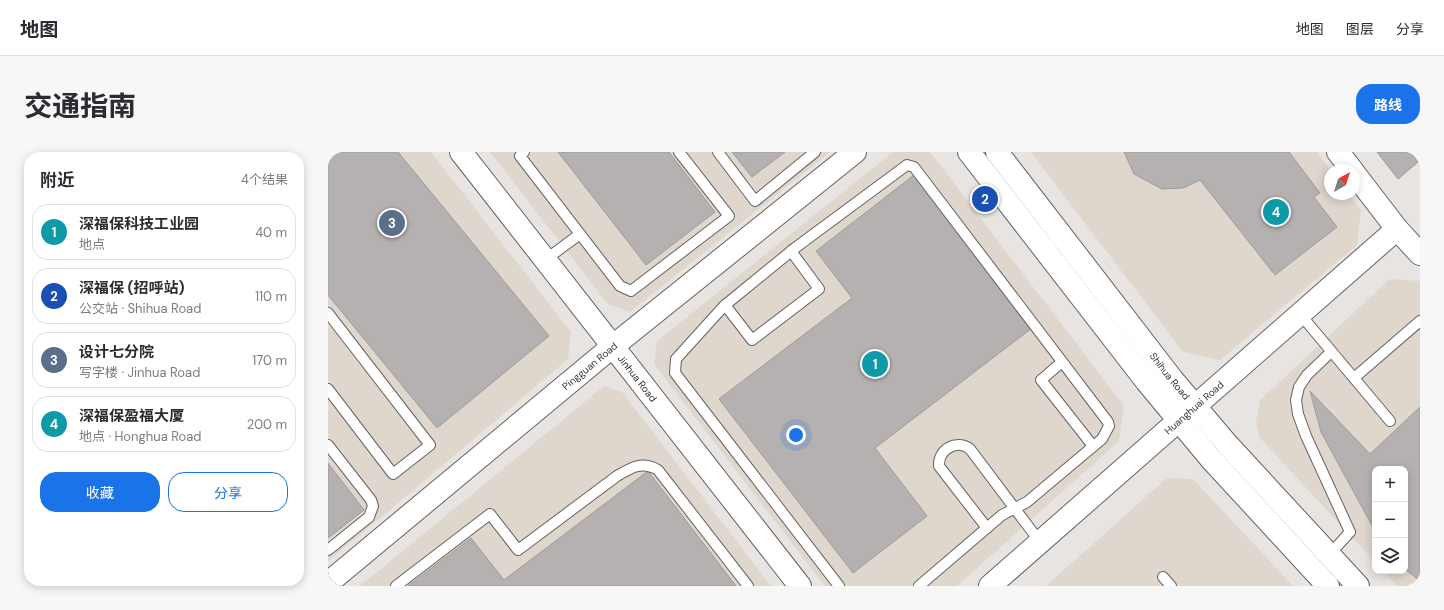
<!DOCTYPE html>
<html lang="zh">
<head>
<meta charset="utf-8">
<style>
  body { margin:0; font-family:"DM Sans","Noto Sans SC",sans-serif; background:#f7f7f7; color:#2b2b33 }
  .controls { position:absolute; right:12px; bottom:12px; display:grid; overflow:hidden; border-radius:8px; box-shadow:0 2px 10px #0003 }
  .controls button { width:36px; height:36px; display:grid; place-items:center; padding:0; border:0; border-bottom:1px solid #e1e1e2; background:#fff; color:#2b2b33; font:20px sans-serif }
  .compass { position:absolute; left:996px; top:12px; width:36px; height:36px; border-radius:50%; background:#fff; box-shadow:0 2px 10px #0003; rotate:39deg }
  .you { position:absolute; left:468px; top:283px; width:14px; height:14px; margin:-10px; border:3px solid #fff; border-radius:50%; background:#1a73e8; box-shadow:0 0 0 6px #1a73e833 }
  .badge { display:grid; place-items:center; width:26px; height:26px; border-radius:50%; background:#1a73e8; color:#fff; font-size:13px; font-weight:700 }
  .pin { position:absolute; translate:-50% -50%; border:2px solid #fff; box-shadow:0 1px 4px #0006 }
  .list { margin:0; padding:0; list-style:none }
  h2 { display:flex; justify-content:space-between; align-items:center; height:52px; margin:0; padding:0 16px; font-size:17px }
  h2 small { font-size:13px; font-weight:400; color:#7c7c81 }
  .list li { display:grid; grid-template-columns:26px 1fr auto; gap:12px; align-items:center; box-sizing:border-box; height:56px; margin:0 8px 8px; padding:0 8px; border:1px solid #e1e1e2; border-radius:16px }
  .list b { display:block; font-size:15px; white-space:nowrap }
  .list p { margin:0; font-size:13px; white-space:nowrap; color:#7c7c81 }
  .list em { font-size:13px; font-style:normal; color:#7c7c81 }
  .actions { display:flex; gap:8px; padding:12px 16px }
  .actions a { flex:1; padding:9px 0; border:1px solid #1a73e8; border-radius:16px; text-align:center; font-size:14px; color:#1a73e8 }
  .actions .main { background:#1a73e8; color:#fff }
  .icon { flex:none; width:22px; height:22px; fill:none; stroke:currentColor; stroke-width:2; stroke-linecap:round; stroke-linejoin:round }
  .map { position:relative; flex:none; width:1092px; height:434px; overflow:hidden; border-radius:16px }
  header { display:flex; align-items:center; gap:24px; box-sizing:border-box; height:56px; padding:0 20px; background:#fff; border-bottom:1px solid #e1e1e2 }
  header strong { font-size:19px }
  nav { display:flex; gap:22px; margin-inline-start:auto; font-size:14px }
  .intro { display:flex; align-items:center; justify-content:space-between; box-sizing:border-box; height:96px; padding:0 24px }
  h1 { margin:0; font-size:28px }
  .button { padding:10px 18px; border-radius:16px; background:#1a73e8; color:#fff; font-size:14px; font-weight:700 }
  main { display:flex; gap:24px; padding:0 24px }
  aside { flex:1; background:#fff; border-radius:16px; box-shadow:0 2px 10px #0003 }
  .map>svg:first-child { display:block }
</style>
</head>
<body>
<header>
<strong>地图</strong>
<nav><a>地图</a><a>图层</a><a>分享</a></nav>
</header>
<div class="intro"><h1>交通指南</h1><a class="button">路线</a></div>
<main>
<aside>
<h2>附近<small>4个结果</small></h2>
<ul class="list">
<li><span class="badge" style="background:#0f9aa8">1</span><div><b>深福保科技工业园</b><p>地点</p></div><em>40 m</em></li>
<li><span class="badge" style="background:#1a4fb4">2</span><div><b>深福保 (招呼站)</b><p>公交站 · Shihua Road</p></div><em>110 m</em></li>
<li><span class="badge" style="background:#5c6f8a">3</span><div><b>设计七分院</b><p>写字楼 · Jinhua Road</p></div><em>170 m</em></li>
<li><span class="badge" style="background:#0f9aa8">4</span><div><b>深福保盈福大厦</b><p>地点 · Honghua Road</p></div><em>200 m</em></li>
</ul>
<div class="actions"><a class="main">收藏</a><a>分享</a></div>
</aside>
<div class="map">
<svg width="1092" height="434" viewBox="0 0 1092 434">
  <rect width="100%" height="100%" fill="#e7e4e1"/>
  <!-- built -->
  <g fill="#dfd7ce">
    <polygon points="0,0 103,0 243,180 240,207 63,357 0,409"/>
    <polygon points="162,0 502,0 302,160 280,152"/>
    <polygon points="565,0 602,0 796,254 791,289 629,434 497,434 326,212 329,189"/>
    <polygon points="703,0 989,0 1002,18 1002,42 1021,42 1033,58 1029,93 892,208 855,200"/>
    <polygon points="1062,127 1092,129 1092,434 1069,434 1056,419 1077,419 1077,317 1047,317 1047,410 932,286 928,271 932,248"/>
    <polygon points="276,234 294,240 443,434 32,434"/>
    <polygon points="839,326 865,327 965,434 718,434"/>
  </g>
  <!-- building -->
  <g fill="#b5b1b0" stroke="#9e9b99">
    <polygon points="0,0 70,0 221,184 109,276 0,143"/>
    <polygon points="230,0 341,0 387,60 318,113"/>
    <polygon points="404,0 457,0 424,25"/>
    <polygon points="796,0 961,0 992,41 986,45 1009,75 947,123 872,28 855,36 834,37 806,22"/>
    <polygon points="1049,0 1082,0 1090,10 1070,27"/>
    <polygon points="586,23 704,176 547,296 599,364 525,421 391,247 524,146 488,99"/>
    <polygon points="982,239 1042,302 1092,255 1092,429 1077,417 1077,317 1047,317 1047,379 993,280"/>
    <polygon points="0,311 36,358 0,386"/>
    <polygon points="320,319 408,434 80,434 143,386 176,428"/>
  </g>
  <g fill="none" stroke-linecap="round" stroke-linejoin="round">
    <defs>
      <g id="service">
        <polyline points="196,0 192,4 292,134 303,139 401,64 351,0"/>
        <polyline points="390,0 427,49 487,0"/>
        <polyline points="217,108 252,82"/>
        <polyline points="397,153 424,188 491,137 463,99"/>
        <polyline points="0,161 102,293 65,322 0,237"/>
        <polyline points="972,162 1062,269"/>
        <polyline points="734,210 713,228 765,294"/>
        <polyline points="1026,226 1092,169"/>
        <polyline points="0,293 43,348 45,354 41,365 0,398"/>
        <path d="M659 376 611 314C610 297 629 287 642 297L712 390"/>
        <polyline points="1001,403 1022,380 978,284 970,262 968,248 971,235 979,223 1003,200"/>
        <polyline points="835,425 843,434"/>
        <path d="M68 434 162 362 190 398 289 324C304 315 314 309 330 318L420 434"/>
        <polyline points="511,434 347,221 348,207 396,154 467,96 579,13 586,15 589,19 780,270 781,274 774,287 699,350 674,363 591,434"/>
      </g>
      <g id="tertiary">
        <path id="s1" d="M133 0 472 434"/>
        <polyline points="1010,0 1024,18"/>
        <polyline points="1026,21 1069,77 1092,102"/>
        <path id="s2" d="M0 431 284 195 527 0"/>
        <path id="s3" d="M662 434 1069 77"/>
      </g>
      <g id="secondary">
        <polyline points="641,0 819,230 883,307 1000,434"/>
        <path id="s4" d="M669 0 844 227 899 292 1030 434"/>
      </g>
    </defs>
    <!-- service casing -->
    <use href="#service" stroke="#656260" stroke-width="12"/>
    <!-- tertiary casing -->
    <use href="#tertiary" stroke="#656260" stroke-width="24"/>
    <!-- secondary casing -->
    <use href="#secondary" stroke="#656260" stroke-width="24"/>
    <!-- service -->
    <use href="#service" stroke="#fff" stroke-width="10"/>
    <!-- tertiary -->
    <use href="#tertiary" stroke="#fff" stroke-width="22"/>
    <!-- secondary -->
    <use href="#secondary" stroke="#fff" stroke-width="22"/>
  </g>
  <g text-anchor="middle" stroke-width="3" stroke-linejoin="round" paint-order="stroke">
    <!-- street labels -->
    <g font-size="10" fill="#353433" stroke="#e7e4e1">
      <text dy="4" stroke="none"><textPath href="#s2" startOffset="340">Pingguan Road</textPath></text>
      <text dy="4" stroke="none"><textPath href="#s4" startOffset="283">Shihua Road</textPath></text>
      <text dy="4" stroke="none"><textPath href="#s1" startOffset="287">Jinhua Road</textPath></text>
      <text dy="4" stroke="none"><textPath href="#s3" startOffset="271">Huanghuai Road</textPath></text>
    </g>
  </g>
</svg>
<div class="controls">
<button>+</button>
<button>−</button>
<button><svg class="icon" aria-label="layers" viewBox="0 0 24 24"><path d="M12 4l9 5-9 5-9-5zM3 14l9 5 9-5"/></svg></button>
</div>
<svg class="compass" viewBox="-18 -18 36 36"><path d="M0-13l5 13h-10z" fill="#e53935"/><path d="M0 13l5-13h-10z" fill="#7c7c81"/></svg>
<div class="you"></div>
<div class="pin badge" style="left:547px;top:212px;background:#0f9aa8">1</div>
<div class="pin badge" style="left:657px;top:47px;background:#1a4fb4">2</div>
<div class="pin badge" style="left:64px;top:71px;background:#5c6f8a">3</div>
<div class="pin badge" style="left:948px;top:60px;background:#0f9aa8">4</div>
</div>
</main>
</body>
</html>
